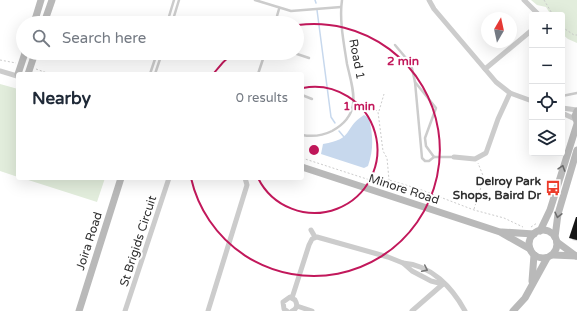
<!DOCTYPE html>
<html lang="en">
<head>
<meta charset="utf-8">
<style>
  body { margin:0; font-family:"Varela Round",sans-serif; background:#f6f6f7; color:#1f2937 }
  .controls { position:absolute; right:12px; top:12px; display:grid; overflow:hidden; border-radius:4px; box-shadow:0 4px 16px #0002 }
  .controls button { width:36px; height:36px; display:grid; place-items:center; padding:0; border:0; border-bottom:1px solid #e0e1e3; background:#fff; color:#1f2937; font:20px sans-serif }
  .compass { position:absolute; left:481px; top:12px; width:36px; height:36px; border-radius:50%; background:#fff; box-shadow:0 4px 16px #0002; rotate:9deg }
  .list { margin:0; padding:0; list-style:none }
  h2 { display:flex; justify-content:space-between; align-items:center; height:52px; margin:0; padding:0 16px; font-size:17px }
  h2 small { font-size:13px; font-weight:400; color:#747a83 }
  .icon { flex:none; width:22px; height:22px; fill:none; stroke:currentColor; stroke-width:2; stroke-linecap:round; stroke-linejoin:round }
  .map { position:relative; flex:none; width:577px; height:311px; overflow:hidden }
  .search { position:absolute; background:#fff; box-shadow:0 4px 16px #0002; left:16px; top:16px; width:288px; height:44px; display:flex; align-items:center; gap:10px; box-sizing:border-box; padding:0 14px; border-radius:22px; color:#747a83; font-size:15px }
  .panel { position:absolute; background:#fff; box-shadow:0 4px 16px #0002; left:16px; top:72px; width:288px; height:108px; border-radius:4px }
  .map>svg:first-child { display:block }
</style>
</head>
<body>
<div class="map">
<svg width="577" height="311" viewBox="0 0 577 311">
  <defs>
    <filter id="shadow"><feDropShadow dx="3" dy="1.5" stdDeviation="0" flood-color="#0004"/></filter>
  </defs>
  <rect width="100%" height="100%" fill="#fff"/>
  <!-- green -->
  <g fill="#e2eddc">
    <polygon points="531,0 577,0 577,43 568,39 562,34 562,15 551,15 546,7 537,5"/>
    <polygon points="0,84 18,89 18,177 0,171"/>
    <polygon points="22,178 105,178 97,202"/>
  </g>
  <!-- water -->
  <path fill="#c7d8ed" d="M364 115 369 118C373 135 374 149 368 166L364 168 321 154 323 144C355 139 343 128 364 115Z"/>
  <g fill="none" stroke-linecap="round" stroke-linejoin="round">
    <!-- stream -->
    <g stroke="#c7d8ed" stroke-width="1.5">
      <polyline points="315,0 316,3"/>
      <polyline points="317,10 331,117 335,123"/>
      <polyline points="339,131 344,137"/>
    </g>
  </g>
  <!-- building -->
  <polygon fill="#161616" filter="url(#shadow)" points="576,217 577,217 577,240 569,238"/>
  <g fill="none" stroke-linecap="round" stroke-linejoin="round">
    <!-- path -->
    <g stroke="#ccc" stroke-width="1" stroke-dasharray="2 2" stroke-linecap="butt">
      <polyline points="544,0 553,15"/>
      <polyline points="562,27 574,35 577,35"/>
      <polyline points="0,60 16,63"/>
      <polyline points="36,69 50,74"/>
      <polyline points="356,110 374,108 378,112 383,151 387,158 389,180"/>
      <polyline points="379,111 384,94"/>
      <polyline points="302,158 376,182 389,180 419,189 474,210 504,218 523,227"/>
      <polyline points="474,209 484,178 478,163"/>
      <polyline points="531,227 537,223"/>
    </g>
    <!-- lane -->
    <g stroke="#ccc" stroke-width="2.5">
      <polyline points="255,0 291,11 341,7"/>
      <polyline points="167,23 174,0"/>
      <polyline points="172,23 179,0"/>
      <polyline points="275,23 279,9"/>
      <polyline points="395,45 411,64 415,82 422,158 425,161 429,161 434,157 454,157"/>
      <polyline points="294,53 309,58"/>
      <polyline points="150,74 157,53"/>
      <polyline points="155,74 162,53"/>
      <polyline points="258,74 265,53"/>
      <polyline points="415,82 436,108 425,138 426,146 434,157"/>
      <polyline points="302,95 312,99"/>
      <polyline points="562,96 577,93"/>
      <path d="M302 135C313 137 322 136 332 131 363 114 353 90 347 64 344 44 339 20 342 0"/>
    </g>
    <!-- street -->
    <g stroke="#ccc" stroke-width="5">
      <polyline points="429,0 434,9 496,82 510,93 532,101"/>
      <polyline points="524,0 539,15"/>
      <polyline points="485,69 532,30"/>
      <polyline points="0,71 17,76"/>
      <polyline points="562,108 577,110"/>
      <polyline points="562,113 575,119"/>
      <polyline points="454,157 475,159 486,153 498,119 510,93"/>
      <polyline points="311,230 315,237"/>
      <path d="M403 263C431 265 452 287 465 311"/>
      <polyline points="292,298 309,245 312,239 317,237 388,257 403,263 412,271 431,281 443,284"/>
      <polyline points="297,306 312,311"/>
      <polyline points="125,311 169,178"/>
      <polyline points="208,311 247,185 245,178"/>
      <path d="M287 311 284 309 283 302 290 297 295 300C298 305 297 309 292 311"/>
      <polyline points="412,311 443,284"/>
    </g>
    <!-- secondary -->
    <g stroke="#b9b9b9" stroke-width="7">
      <polyline points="34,23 41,0"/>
      <polyline points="44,23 52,0"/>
      <polyline points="18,74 25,53"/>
      <polyline points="28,74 35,53"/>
      <polyline points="577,111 575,116 577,122"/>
      <polyline points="302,167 500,232 530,249"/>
      <circle cx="543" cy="244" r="14"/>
      <polyline points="540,231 550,210 577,124"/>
      <polyline points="502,232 534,234"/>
      <polyline points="555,237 558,214 577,150"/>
      <polyline points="557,242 576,256"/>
      <polyline points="553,255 577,256"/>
      <polyline points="532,281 534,255"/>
      <polyline points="79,311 121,178"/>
      <polyline points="513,311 525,298 547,258"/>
    </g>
  </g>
  <!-- one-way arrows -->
  <defs><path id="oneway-chevron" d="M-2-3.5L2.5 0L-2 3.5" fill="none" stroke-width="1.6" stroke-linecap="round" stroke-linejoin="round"/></defs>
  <g stroke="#6d6d6d">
    <use href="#oneway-chevron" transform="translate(562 168) rotate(-72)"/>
    <use href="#oneway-chevron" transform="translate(558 215) rotate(103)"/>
  </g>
  <use stroke="#767676" href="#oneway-chevron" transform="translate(425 269) rotate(26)"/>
  <!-- distance rings -->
  <g fill="none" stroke="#c2185b" stroke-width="2">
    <path d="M303 88A63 63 0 1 1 258 178"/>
    <path d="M214 73A126 126 0 0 1 233 53M298 25A126 126 0 1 1 191 178"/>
  </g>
  <!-- icons -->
  <defs>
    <symbol id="bus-bare" viewBox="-9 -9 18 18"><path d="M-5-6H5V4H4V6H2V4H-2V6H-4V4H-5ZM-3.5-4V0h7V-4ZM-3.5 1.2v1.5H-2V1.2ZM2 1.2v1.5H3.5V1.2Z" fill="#ec3c2b" stroke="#fff" stroke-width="2.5" paint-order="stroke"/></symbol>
  </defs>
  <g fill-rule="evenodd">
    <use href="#bus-bare" x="542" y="177" width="22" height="22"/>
  </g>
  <g text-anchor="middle" stroke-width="4" stroke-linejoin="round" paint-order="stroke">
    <!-- street labels -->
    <g font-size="12" fill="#2f2f2f" stroke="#fff">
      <text transform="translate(357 59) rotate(79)" y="4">Road 1</text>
      <text transform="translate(404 189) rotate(18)" y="4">Minore Road</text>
      <text transform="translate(89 241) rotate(-72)" y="4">Joira Road</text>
      <text transform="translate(138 241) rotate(-72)" y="4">St Brigids Circuit</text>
    </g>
    <!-- poi labels -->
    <g font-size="12" font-weight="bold" fill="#2f2f2f" stroke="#fff" text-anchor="end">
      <text x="541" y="185">Delroy Park<tspan x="541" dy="14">Shops, Baird Dr</tspan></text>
    </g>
  </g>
  <circle cx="314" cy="150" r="6" fill="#c2185b" stroke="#fff" stroke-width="2"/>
  <g font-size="12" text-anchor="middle" font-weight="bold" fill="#c2185b" stroke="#fff" stroke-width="4" stroke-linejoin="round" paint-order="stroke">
    <text x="403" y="65">2 min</text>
    <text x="359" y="110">1 min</text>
  </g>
</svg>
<div class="controls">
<button>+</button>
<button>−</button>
<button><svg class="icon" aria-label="locate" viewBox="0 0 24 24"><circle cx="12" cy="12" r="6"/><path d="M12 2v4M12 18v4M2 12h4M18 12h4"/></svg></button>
<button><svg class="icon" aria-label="layers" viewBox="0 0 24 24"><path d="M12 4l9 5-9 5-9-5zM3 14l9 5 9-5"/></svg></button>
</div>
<svg class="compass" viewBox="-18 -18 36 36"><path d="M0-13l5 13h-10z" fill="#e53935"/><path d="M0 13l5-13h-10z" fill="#747a83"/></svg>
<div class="search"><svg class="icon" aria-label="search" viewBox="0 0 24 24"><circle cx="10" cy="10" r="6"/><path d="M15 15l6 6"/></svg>Search here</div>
<section class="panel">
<h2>Nearby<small>0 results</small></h2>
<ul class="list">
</ul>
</section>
</div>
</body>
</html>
